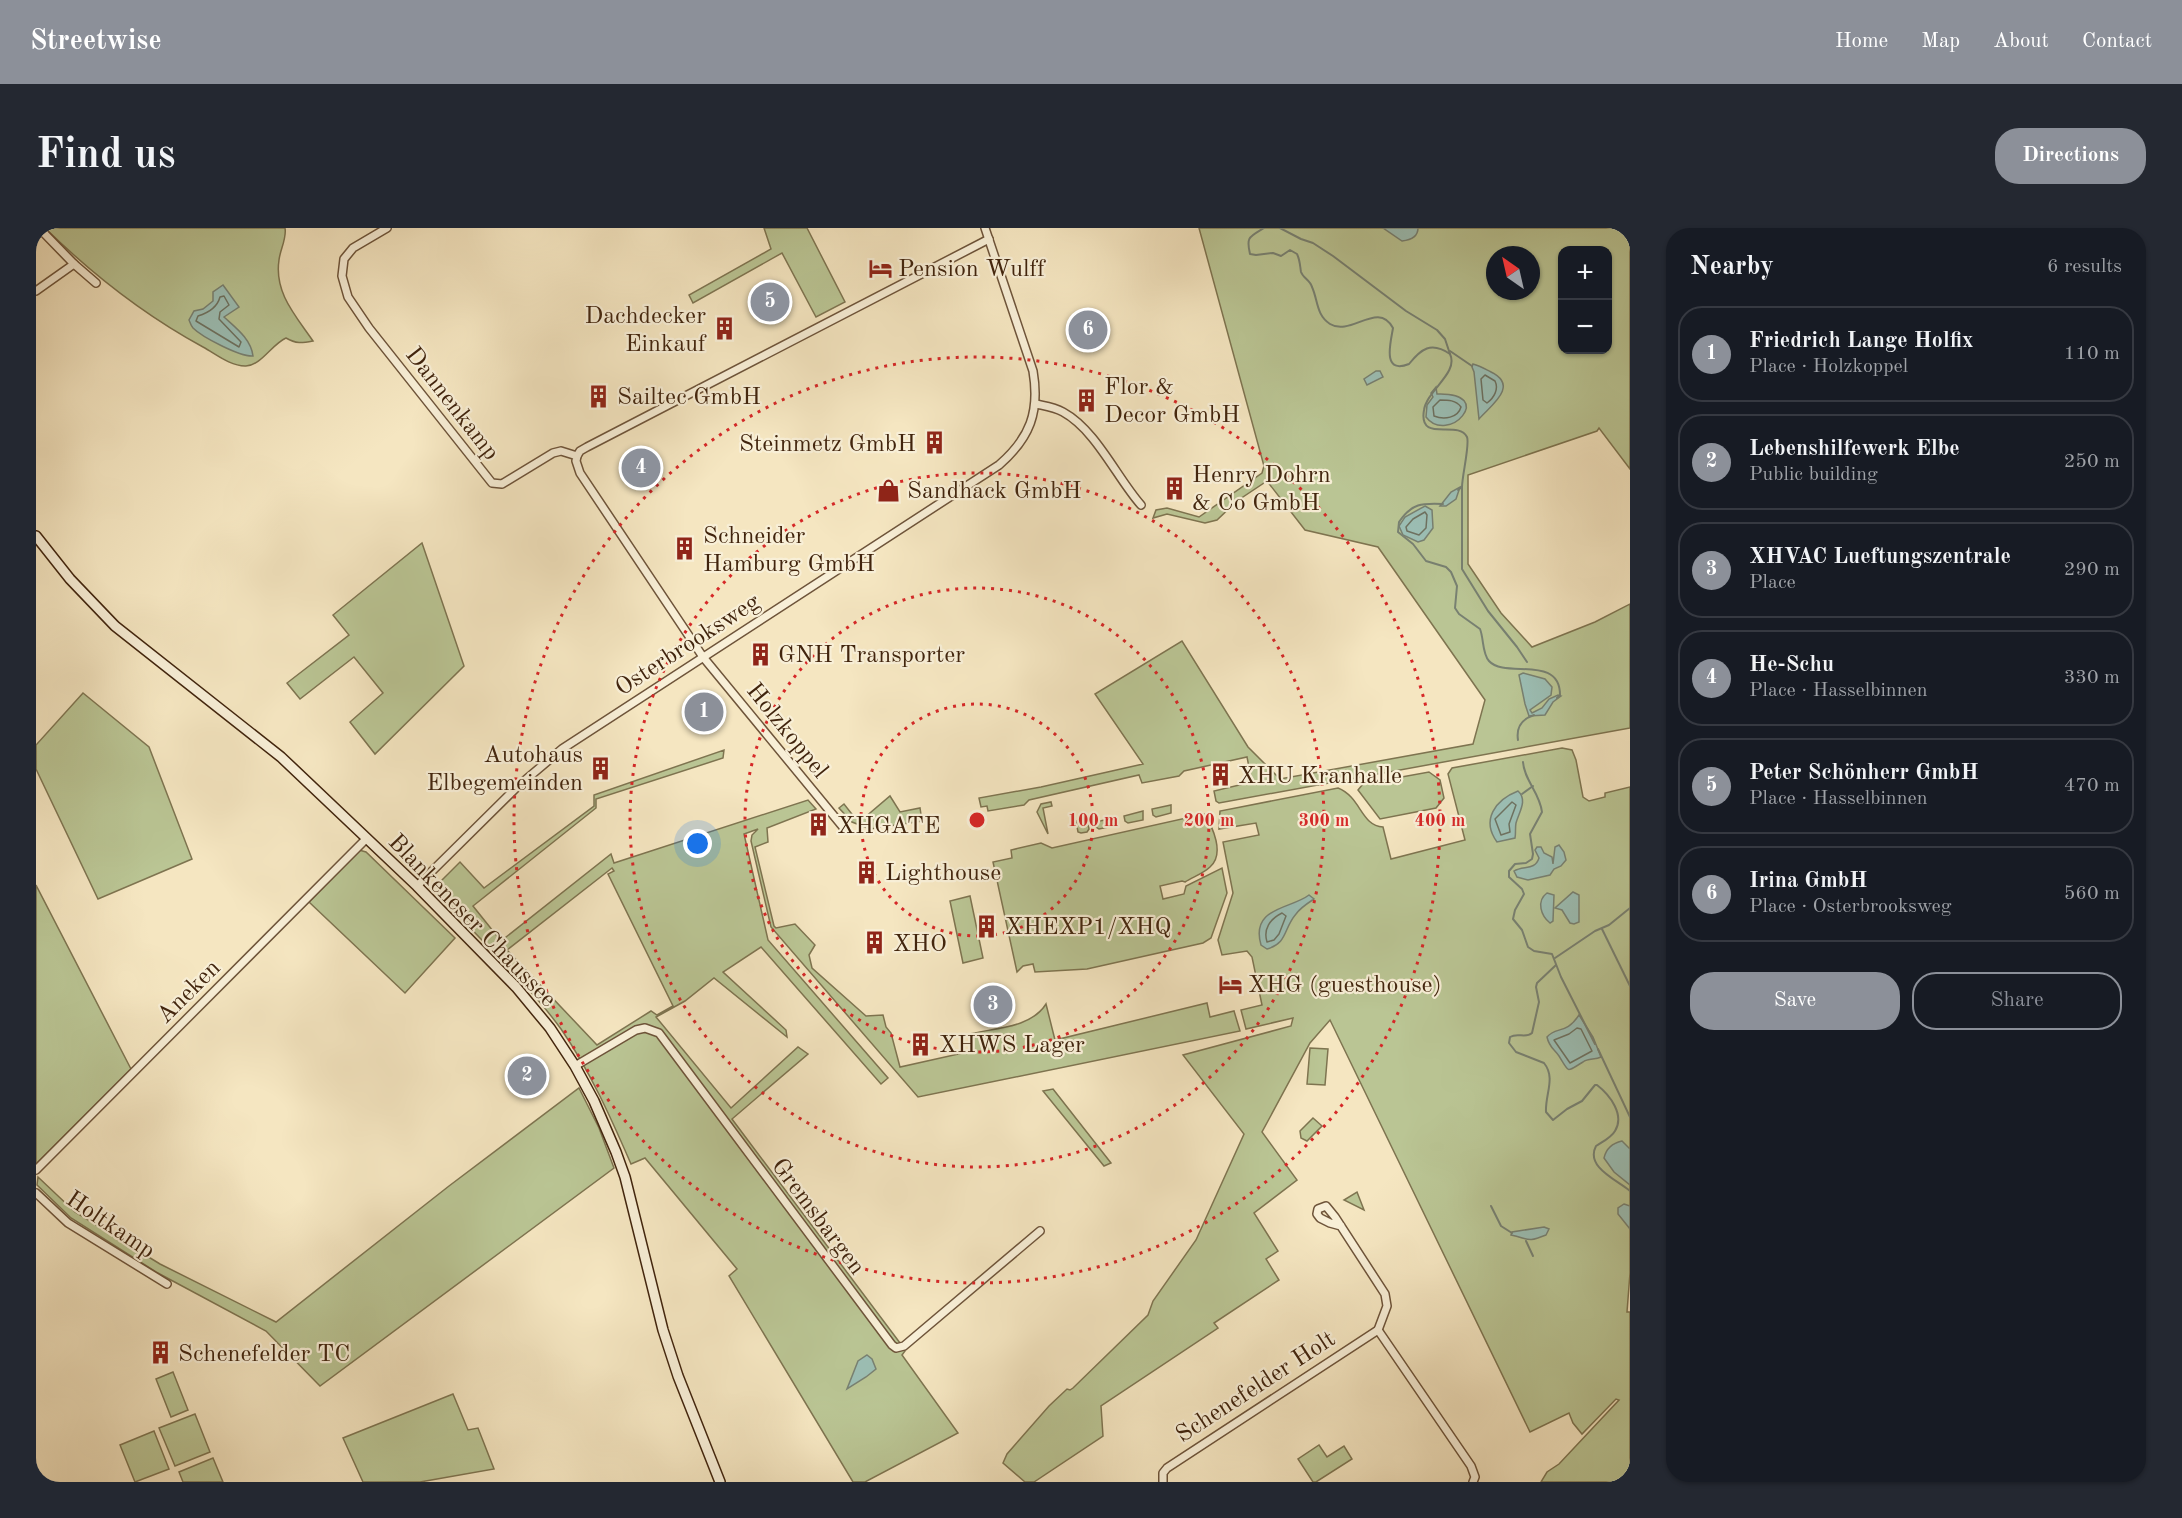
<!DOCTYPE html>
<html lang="en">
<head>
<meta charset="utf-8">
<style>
  body { margin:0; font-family:"Old Standard TT",serif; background:#242831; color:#f1f3f6 }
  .controls { position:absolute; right:18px; top:18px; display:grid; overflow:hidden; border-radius:12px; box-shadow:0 2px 4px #0004 }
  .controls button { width:54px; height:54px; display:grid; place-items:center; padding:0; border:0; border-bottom:2px solid #363941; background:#171b24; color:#f1f3f6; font:30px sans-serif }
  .compass { position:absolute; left:1450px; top:18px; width:54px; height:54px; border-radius:50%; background:#171b24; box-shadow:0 2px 4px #0004; rotate:326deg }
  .you { position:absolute; left:662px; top:616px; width:21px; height:21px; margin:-15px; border:4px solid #fff; border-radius:50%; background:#1a73e8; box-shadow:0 0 0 9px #1a73e833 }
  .badge { display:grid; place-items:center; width:39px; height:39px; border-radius:50%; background:#8c9099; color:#fff; font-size:20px; font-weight:700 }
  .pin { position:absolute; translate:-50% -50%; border:3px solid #fff; box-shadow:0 2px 6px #0006 }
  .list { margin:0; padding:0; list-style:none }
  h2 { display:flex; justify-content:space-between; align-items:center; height:78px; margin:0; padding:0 24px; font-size:26px }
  h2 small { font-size:20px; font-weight:400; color:#9ea1a6 }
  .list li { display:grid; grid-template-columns:39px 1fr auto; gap:18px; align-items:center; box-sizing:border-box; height:96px; margin:0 12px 12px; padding:0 12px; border:2px solid #363941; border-radius:24px }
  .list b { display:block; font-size:22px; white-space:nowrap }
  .list p { margin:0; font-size:20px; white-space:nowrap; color:#9ea1a6 }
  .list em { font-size:20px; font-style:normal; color:#9ea1a6 }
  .actions { display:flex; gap:12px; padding:18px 24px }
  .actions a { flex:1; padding:14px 0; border:2px solid #8c9099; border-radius:24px; text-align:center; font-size:21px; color:#8c9099 }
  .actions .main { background:#8c9099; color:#fff }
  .map { position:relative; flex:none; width:1594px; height:1254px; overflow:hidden; border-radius:24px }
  header { display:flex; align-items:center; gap:36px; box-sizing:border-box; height:84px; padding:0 30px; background:#8c9099; color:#fff }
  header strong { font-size:28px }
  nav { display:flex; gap:33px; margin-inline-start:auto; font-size:21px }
  .intro { display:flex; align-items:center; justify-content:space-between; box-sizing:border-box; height:144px; padding:0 36px }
  h1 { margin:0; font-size:42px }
  .button { padding:15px 27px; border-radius:24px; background:#8c9099; color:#fff; font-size:21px; font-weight:700 }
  main { display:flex; gap:36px; padding:0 36px }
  aside { flex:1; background:#171b24; border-radius:24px; box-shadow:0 2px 4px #0004 }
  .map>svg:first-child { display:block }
</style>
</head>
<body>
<header>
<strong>Streetwise</strong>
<nav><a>Home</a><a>Map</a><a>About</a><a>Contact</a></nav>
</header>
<div class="intro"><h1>Find us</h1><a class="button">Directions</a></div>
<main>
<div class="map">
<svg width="1594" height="1254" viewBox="0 0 1594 1254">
  <rect width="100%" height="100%" fill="#f5e6c1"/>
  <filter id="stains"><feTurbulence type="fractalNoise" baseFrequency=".00333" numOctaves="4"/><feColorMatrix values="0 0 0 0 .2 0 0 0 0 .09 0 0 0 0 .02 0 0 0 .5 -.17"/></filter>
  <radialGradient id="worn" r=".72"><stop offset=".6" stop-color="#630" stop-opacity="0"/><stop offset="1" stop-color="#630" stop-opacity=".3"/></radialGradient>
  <!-- green -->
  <g fill="#bac594" stroke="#7e7450" stroke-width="1.5" fill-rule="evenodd">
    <path d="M9 0H249C251 10 244 22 243 32 238 65 260 88 277 113 266 115 260 116 250 110 236 116 224 139 209 138 194 138 180 126 167 119 108 87 57 47 9 0Z"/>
    <polygon points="728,0 771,0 809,74 780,89 746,25 657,75 653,67 735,21"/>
    <path d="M1163 0H1594V241L1563 200 1561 203 1432 247V336L1465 385 1496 419 1559 394 1594 376V500L1183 575 1180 573 1178 563 1216 554 1211 529 1148 543 1143 548 1106 555 1103 547 993 572 988 577 952 583 951 578 945 579 943 570 1005 559 1107 536 1059 466 1146 413 1212 519 1244 551 1437 516 1449 472 1342 319 1269 302 1231 253 1201 273 1181 292 1169 295 1131 286 1117 290 1120 282 1131 280 1163 289 1226 245 1228 238ZM1526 22H1572V122H1526ZM1459 27H1495V63H1459Z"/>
    <polygon points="386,315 428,438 339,526 314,494 347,465 318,429 264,471 251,455 313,407 297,387"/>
    <polygon points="47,465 113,519 156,631 62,671 0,541 0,517"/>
    <path d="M1526 520 1536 522 1540 532 1547 569 1553 573 1569 569V565L1594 559V1045L1591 1084H1594V1254H1505L1511 1244 1523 1236 1583 1172 1580 1171 1546 1206 1537 1195 1533 1185 1494 1204 1294 792 1274 815 1226 904 1261 952 1218 985 1242 1023 1230 1031 1243 1052 1178 1095 1182 1100 1065 1178 1067 1208 998 1254H989L967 1235 971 1226 1013 1178 1031 1161 1034 1162 1037 1160 1112 1087 1117 1073 1160 1012 1208 906 1147 827 1255 798 1257 790 1210 801 1205 782 1226 777 1216 729 1211 723 1186 727 1182 712 1197 665 1187 614 1223 607 1220 595 1183 601 1184 583 1302 560C1325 569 1325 598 1347 599L1355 631 1429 612 1412 546 1416 540Z"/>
    <path d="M688 522 687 530 560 571V580L437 678 465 713 575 626 578 635 772 572 780 581 731 600 732 614 719 619 738 698 740 700 759 696 779 717 773 727 776 740 830 788 847 787 850 799 855 805 864 839 936 823 933 806C959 800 995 800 1010 776L1019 812 1171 775 1174 789 1198 783 1204 803 882 869 735 699 715 613 716 607 722 601 708 606 732 712 852 850 845 856 725 719 687 744 750 802 751 809 678 750 649 773 620 789 695 880 762 819 772 826 696 891 864 1115 869 1123 866 1127 922 1205 829 1254H817L693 1048 701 1041 609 930 595 936C575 890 554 843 525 801 490 753 444 712 404 668V654L424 634 448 660 558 578V567ZM576 640 578 643 572 646 637 778 621 787 615 783 561 817 471 722Z"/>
    <polygon points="1393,544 1404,552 1408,570 1400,580 1344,591 1322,562 1327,556"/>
    <polygon points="854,568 864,584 884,580 886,593 834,601 816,594 803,580 808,576 819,590 828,590"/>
    <polygon points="1015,574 1016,578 1007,580 1012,606 1001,584 1005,576"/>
    <polygon points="1135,577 1135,585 1120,589 1117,587 1116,581"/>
    <polygon points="1107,583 1107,592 1092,595 1089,593 1088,588"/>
    <path d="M1168 586C1177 599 1189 626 1174 639 1168 645 1157 649 1149 654L1146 653 1124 658 1127 671 1148 666 1150 658 1186 640 1191 665 1175 710 1167 715 1051 741 999 744 997 736 987 738 981 744 957 634 976 630 975 622 1005 615 1016 620Z"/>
    <polygon points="1078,590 1078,598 1063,601 1060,599 1059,594"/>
    <polygon points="1051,591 1053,601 1051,604 1045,605 1042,604 1040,593"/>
    <polygon points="323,622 330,624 419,710 369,765 273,674"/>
    <polygon points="0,657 95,841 0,936"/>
    <polygon points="934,668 947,730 927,735 914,673"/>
    <polygon points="1274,820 1292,821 1289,857 1271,856"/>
    <polygon points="543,860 563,900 578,940 284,1158 230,1103 120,1044 35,990 1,957 2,949 39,984 124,1036 240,1094 413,958"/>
    <polygon points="1017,861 1075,935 1068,938 1007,863"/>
    <polygon points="1277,890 1286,898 1271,913 1265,910 1264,903"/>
    <polygon points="1321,964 1328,982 1308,972"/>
    <polygon points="137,1144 152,1182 135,1189 120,1151"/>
    <polygon points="417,1166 432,1202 442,1200 458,1241 384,1254 327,1254 307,1210"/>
    <polygon points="159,1186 174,1224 139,1238 123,1200"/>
    <polygon points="118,1203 133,1241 99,1254 84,1217"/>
    <polygon points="1283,1217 1291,1229 1308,1218 1316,1231 1280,1254 1277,1254 1262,1231"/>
    <polygon points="177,1230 187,1254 147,1254 143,1244"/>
  </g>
  <!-- water -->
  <g fill="#9cbfb5" stroke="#788172" stroke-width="1.5">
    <path d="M1347 0H1382C1382 9 1375 12 1366 13Z"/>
    <path d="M187 57 203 79 188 89C200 100 215 111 217 128 204 129 166 109 157 100 155 98 154 94 153 92L158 83 167 81 177 73V64Z"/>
    <path d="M1437 136C1444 138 1449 141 1455 144 1484 158 1454 178 1443 191L1438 144 1436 139Z"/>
    <polygon points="1340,143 1344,143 1347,149 1331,157 1328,151"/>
    <path d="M1400 159 1401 166C1462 164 1412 218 1390 189L1391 177 1397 169 1395 165Z"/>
    <polygon points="1424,259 1420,271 1410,278 1404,278 1415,264"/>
    <polygon points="1389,278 1396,282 1397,300 1388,312 1382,314 1367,307 1363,298 1369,289"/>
    <polygon points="1487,445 1509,451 1516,459 1515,467 1494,482 1496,485 1506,480 1513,471 1522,467 1525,468 1517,474 1509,487 1493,488 1489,476 1483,447"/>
    <path d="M1482 563C1492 572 1483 584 1480 595 1479 600 1480 605 1479 610L1461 614C1445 592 1459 572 1482 563Z"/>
    <path d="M1523 617 1528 624 1530 632 1525 638 1518 641 1514 647 1492 652 1481 649 1478 643C1487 637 1499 643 1503 630L1499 622 1501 619H1505L1508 625 1516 629 1517 636 1519 619Z"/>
    <polygon points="1537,664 1543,667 1543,694 1538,696 1534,695 1526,682 1519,680"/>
    <path d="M1511 665 1518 667 1517 693 1514 695C1505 688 1500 673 1511 665Z"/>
    <path d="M1273 667 1278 671C1272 675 1264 680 1260 686 1247 701 1252 715 1231 721L1225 717C1214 679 1255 681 1273 667Z"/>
    <path d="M1543 787 1557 809 1565 829C1559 832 1552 830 1547 834 1530 844 1534 846 1523 828 1518 821 1513 819 1511 809 1520 798 1530 807 1543 787Z"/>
    <path d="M1586 913 1594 921V957L1578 944 1568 930C1570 921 1577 915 1586 913Z"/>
    <polygon points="1588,976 1594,978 1594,1001 1582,986 1582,980"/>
    <path d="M1508 999 1513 1001 1510 1007C1490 1015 1494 1011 1475 1007L1476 1004Z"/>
    <polygon points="831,1127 836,1131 840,1141 830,1149 811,1161 822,1133"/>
  </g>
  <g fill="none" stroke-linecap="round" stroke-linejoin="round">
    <!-- shore -->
    <g stroke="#6e7261" stroke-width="1.5">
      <path d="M188 68 193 77 184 84 183 91 205 114 203 119 160 93 162 88C172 85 181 80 184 69Z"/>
      <path d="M1449 147 1459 153C1463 161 1458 170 1451 175L1447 172 1445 151Z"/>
      <path d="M1404 172C1412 172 1420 172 1425 179 1422 190 1408 192 1398 188L1397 179Z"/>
      <polygon points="1389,284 1391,287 1390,300 1383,307 1371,303 1370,299 1377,291"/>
      <polygon points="1476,574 1480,577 1473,596 1474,604 1465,607 1459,591"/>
      <path d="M1246 685 1250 688 1243 706 1238 712 1231 714C1227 701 1234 691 1246 685Z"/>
      <polygon points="1541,800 1545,801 1556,823 1534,835 1518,812 1533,806"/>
    </g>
    <!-- stream -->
    <g stroke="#788172" stroke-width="2">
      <path d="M1228 0C1213 9 1210 9 1214 26L1220 27 1237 25 1245 28 1254 22 1261 26C1264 32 1264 38 1265 44 1267 50 1274 52 1276 59 1282 72 1280 87 1294 96 1315 109 1342 72 1357 100 1355 113 1345 147 1373 136 1385 121 1395 113 1414 126 1423 145 1391 162 1388 182 1382 216 1422 191 1431 209 1434 216 1426 248 1426 259L1422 262"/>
      <polyline points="1244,0 1265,11 1277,15 1297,28 1370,83 1401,102 1409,111 1414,126"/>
      <polyline points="1414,123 1436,138"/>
      <polyline points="1426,259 1426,341 1452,383 1481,419 1491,434"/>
      <path d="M1407 276C1386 275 1376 275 1363 294L1362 304 1377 316 1390 333 1410 339 1415 344 1421 358 1419 380 1423 386 1444 401C1448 411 1446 425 1453 433 1469 451 1524 426 1524 467L1521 470"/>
      <path d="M1482 512C1480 499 1486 491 1498 487"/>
      <path d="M1487 534C1488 552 1504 565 1506 584L1494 606 1497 626 1496 631 1490 635 1479 636 1473 643V649L1486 661 1488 666 1479 682 1477 691 1486 702 1492 719 1498 723 1516 726 1525 749 1559 816"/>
      <polyline points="1486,566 1497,558"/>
      <polyline points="1566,701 1594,758"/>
      <polyline points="1519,730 1559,703 1573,697 1594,680"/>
      <path d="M1520 737 1501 755 1500 759 1503 774 1496 805C1489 811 1482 804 1474 809L1473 815 1480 824 1508 835C1520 850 1509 866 1510 884L1517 892 1531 881 1546 873 1559 857H1561C1574 867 1589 887 1579 903 1575 910 1566 914 1560 918 1549 939 1581 952 1594 963"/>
      <polyline points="1562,821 1594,889"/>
      <polyline points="1455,978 1465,998 1476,1005"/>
      <polyline points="1490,1013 1497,1028"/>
    </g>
    <defs>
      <g id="minor">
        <polyline points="3,0 38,36 60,55"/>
        <polyline points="351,0 317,20 308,31 306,48 312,69 333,100 456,255 466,256 517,225 525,223 541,228 540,233 544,245 667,429 807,599"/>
        <polyline points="0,63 38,36"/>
        <path d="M1000 176C1009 178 1018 179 1027 184 1060 202 1081 250 1105 277"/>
        <polyline points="541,228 544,223 551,219 953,11"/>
        <path d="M381 658 481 559 526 521 963 237C994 210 1004 184 997 143L949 0"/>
        <polyline points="539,838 600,802 609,800 623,805 856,1117 860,1120 868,1118 1004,1003"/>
        <polyline points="0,942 331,610"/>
        <polyline points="0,965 32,995 131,1056"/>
        <polyline points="1305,998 1294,995 1284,990 1281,986 1282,981 1290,978 1299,989 1349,1066 1351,1078 1342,1102"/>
        <polyline points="1127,1254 1127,1245 1131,1240 1342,1102 1435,1238 1439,1249 1437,1254"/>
      </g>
      <polyline id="secondary" points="0,308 34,351 79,398 245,529 381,658 480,759 514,800 539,838 558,873 580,924 589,949 627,1102 642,1148 684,1254"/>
    </defs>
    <!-- minor casing -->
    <use href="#minor" stroke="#6e543a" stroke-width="10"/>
    <!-- secondary casing -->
    <use href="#secondary" stroke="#41240d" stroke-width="12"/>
    <!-- minor -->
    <use href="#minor" stroke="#f8efd7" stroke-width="7"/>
    <!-- secondary -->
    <use href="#secondary" stroke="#f8efd7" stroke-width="9"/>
  </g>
  <!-- distance rings -->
  <g fill="none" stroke="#d62828" stroke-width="3" stroke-dasharray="3 6">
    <circle cx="941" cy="592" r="116"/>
    <circle cx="941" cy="592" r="232"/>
    <circle cx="941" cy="592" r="347"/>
    <circle cx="941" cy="592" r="463"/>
  </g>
  <!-- icons -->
  <defs>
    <symbol id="hotel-bare" viewBox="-9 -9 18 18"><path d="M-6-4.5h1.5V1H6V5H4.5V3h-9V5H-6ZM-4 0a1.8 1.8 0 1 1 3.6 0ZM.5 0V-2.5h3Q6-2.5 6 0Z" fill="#8f2418" stroke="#f8efd7" stroke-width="2.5" paint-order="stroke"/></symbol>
    <symbol id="building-bare" viewBox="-9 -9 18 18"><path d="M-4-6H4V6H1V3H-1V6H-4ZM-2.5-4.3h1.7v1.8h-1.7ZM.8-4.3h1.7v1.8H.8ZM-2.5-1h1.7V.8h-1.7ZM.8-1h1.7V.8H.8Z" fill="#8f2418" stroke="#f8efd7" stroke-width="2.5" paint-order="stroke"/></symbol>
    <symbol id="shop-bare" viewBox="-9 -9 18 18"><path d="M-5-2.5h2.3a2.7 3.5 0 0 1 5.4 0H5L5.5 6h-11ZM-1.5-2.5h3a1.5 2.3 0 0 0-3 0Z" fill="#8f2418" stroke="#f8efd7" stroke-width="2.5" paint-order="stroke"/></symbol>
  </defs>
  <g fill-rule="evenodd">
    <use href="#hotel-bare" x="828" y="24" width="33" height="33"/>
    <use href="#building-bare" x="672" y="84" width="33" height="33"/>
    <use href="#building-bare" x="546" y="152" width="33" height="33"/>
    <use href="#building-bare" x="1034" y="156" width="33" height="33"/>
    <use href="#building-bare" x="882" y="198" width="33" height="33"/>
    <use href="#building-bare" x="1122" y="244" width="33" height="33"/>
    <use href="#shop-bare" x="836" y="246" width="33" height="33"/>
    <use href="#building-bare" x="632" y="304" width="33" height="33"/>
    <use href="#building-bare" x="708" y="410" width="33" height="33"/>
    <use href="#building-bare" x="548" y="524" width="33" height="33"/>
    <use href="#building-bare" x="1168" y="530" width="33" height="33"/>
    <use href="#building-bare" x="766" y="580" width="33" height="33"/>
    <use href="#building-bare" x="814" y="628" width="33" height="33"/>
    <use href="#building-bare" x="934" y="682" width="33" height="33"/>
    <use href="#building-bare" x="822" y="698" width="33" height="33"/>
    <use href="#hotel-bare" x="1178" y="740" width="33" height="33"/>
    <use href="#building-bare" x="868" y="800" width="33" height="33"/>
    <use href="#building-bare" x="108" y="1108" width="33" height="33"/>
  </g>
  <g text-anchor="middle" stroke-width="4.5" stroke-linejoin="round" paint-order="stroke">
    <!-- poi labels -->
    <g font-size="24" fill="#41240d" stroke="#f8efd7" text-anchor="start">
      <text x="862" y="48">Pension Wulff</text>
      <text x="670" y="95" text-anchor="end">Dachdecker<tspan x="670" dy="28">Einkauf</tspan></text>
      <text x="1068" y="166">Flor &amp;<tspan x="1068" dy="28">Decor GmbH</tspan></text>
      <text x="581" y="176">Sailtec GmbH</text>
      <text x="880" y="223" text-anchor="end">Steinmetz GmbH</text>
      <text x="1156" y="254">Henry Dohrn<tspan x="1156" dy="28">&amp; Co GmbH</tspan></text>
      <text x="871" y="270">Sandhack GmbH</text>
      <text x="667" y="315">Schneider<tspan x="667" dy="28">Hamburg GmbH</tspan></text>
      <text x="742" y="434">GNH Transporter</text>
      <text x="547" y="534" text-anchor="end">Autohaus<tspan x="547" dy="28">Elbegemeinden</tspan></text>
      <text x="1202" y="555">XHU Kranhalle</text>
      <text x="801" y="605">XHGATE</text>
      <text x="849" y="652">Lighthouse</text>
      <text x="969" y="706">XHEXP1/XHQ</text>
      <text x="857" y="723">XHO</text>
      <text x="1212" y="764">XHG (guesthouse)</text>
      <text x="903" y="824">XHWS Lager</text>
      <text x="142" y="1133">Schenefelder TC</text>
    </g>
    <!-- street labels -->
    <g font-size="24" fill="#41240d" stroke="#f8efd7">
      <text transform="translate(417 175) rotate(52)" y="8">Dannenkamp</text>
      <text transform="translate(651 416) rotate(-33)" y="8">Osterbrooksweg</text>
      <text transform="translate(752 502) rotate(51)" y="8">Holzkoppel</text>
      <text transform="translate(437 692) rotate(46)" y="8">Blankeneser Chaussee</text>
      <text transform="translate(152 763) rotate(-45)" y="8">Aneken</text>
      <text transform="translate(783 988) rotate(53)" y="8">Gremsbargen</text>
      <text transform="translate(75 996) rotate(34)" y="8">Holtkamp</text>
      <text transform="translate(1219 1158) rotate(-33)" y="8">Schenefelder Holt</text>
    </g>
  </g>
  <circle cx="941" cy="592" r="9" fill="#d62828" stroke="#f8efd7" stroke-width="3"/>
  <g font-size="18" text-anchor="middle" font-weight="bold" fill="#d62828" stroke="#f8efd7" stroke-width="4.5" stroke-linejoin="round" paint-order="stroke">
    <text x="1057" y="598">100 m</text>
    <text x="1173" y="598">200 m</text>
    <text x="1288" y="598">300 m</text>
    <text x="1404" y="598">400 m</text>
  </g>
  <rect width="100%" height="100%" filter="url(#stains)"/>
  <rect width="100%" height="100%" fill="url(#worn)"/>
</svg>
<div class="controls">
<button>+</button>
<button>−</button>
</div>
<svg class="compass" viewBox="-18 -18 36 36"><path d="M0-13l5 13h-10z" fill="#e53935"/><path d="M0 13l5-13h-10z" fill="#9ea1a6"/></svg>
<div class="you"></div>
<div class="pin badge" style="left:668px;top:484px">1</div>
<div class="pin badge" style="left:491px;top:848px">2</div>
<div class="pin badge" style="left:957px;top:777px">3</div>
<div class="pin badge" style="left:605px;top:240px">4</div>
<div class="pin badge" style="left:734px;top:74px">5</div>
<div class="pin badge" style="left:1052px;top:102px">6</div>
</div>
<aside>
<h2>Nearby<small>6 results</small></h2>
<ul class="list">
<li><span class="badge">1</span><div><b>Friedrich Lange Holfix</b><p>Place · Holzkoppel</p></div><em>110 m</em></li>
<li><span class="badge">2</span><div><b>Lebenshilfewerk Elbe</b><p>Public building</p></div><em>250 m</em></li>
<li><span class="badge">3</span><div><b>XHVAC Lueftungszentrale</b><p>Place</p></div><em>290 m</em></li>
<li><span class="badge">4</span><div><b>He-Schu</b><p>Place · Hasselbinnen</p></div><em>330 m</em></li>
<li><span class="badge">5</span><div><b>Peter Schönherr GmbH</b><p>Place · Hasselbinnen</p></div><em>470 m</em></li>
<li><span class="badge">6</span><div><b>Irina GmbH</b><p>Place · Osterbrooksweg</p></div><em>560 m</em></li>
</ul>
<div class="actions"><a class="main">Save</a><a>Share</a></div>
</aside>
</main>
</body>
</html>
